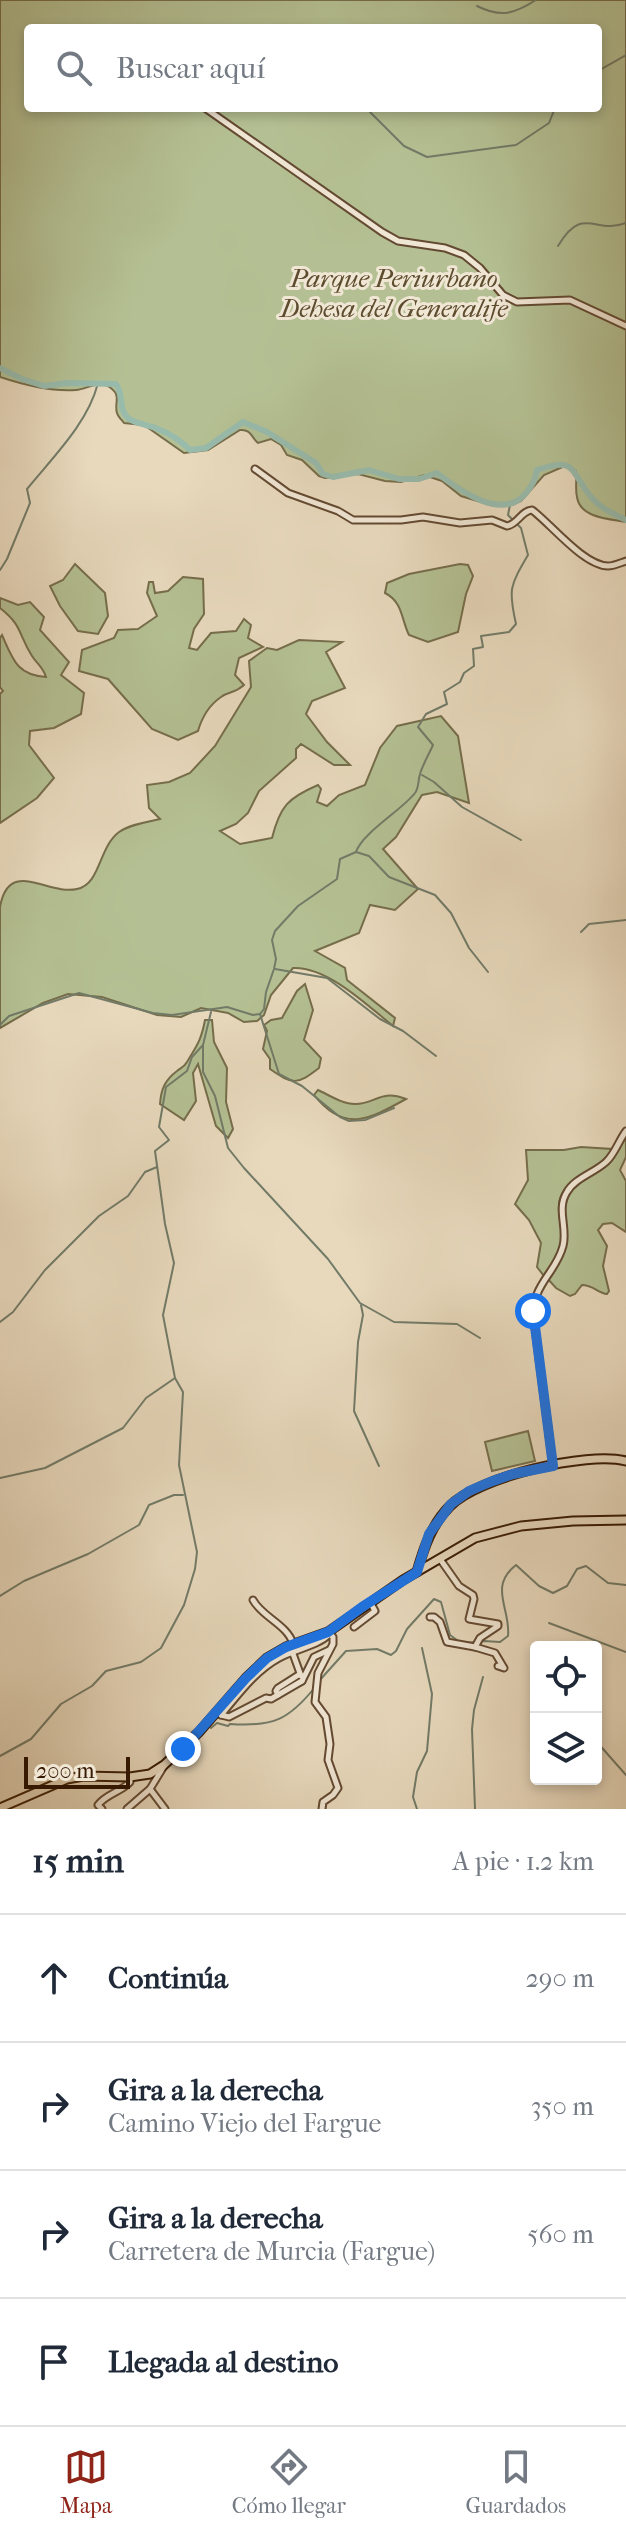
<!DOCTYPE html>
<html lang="es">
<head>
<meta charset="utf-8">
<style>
  body { margin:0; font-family:"IM FELL French Canon",serif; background:#f2f2f3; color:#1f2937 }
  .controls { position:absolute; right:24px; bottom:24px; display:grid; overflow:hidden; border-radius:8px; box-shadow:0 4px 12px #0003 }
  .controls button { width:72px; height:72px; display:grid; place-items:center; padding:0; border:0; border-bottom:2px solid #e0e1e3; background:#fff; color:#1f2937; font:40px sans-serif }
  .scale { position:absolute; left:24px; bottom:20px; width:106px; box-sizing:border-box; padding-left:8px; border:4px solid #381a03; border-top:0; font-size:22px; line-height:28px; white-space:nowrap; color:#381a03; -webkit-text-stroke:6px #f0e6d4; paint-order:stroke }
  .stop { position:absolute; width:24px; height:24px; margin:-18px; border:6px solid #1a73e8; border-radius:50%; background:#fff }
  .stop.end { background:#1a73e8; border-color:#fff; box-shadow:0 2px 8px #0008 }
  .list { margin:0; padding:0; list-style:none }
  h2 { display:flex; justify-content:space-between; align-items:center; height:104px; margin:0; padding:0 32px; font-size:34px }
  h2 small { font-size:26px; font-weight:400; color:#747a83 }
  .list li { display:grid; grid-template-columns:52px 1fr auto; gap:24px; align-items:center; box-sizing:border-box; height:128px; padding:0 32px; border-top:2px solid #e0e1e3 }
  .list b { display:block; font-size:30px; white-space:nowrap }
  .list p { margin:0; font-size:26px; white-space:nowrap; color:#747a83 }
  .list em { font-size:26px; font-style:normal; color:#747a83 }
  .icon { flex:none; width:44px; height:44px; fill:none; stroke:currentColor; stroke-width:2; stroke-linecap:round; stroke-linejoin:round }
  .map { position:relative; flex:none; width:626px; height:1809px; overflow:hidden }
  .search { position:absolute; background:#fff; box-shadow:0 4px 12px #0003; left:24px; right:24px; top:24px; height:88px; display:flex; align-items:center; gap:20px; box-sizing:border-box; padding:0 28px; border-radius:8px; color:#747a83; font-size:30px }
  .sheet { height:616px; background:#fff }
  nav { display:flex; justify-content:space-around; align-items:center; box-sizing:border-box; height:112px; border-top:2px solid #e0e1e3; background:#fff; font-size:22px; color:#747a83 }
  nav a { display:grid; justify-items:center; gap:4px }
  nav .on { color:#8f2418 }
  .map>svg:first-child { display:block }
</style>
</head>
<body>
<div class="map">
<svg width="626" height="1809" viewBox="0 0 626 1809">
  <rect width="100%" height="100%" fill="#e8d9bd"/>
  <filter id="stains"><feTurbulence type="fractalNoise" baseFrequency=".0025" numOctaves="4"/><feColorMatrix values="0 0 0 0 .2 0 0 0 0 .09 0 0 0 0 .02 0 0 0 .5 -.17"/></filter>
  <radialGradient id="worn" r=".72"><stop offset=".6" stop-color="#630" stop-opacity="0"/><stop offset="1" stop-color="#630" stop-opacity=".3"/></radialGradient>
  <!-- green -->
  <g fill="#b4c093" stroke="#766d4b" stroke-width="2" fill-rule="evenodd">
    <path d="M0 0H626V522C609 519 580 518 577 497 575 489 577 480 576 471L567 465 544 475 521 501 512 505 494 506 461 496 442 481 424 475 401 482 385 481 358 474 325 478 319 476 302 460 287 455 281 445 271 439 258 443C251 437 251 429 240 430L208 450 184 453 144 425 124 423C122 420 118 417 117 413 114 404 121 396 112 389 101 378 88 389 76 390 50 392 24 385 0 377ZM28 28H598V108H28Z"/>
    <polygon points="75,564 105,593 108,616 98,634 78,631 60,606 50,586 63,580"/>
    <path d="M460 564 468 565 473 576 466 594 458 632 428 642 409 635C401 619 403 602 385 593L387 583 409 574Z"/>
    <path d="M183 577 203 579 204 614 194 629 189 648 197 650 211 633 236 631 244 619 251 625 248 638 263 647 239 658 235 675 244 685C234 694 229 691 221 697 208 706 202 717 198 731L178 740 152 729 108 679 79 671 82 650 114 638 118 630 138 629 157 616 147 593 149 582H153L155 593 168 591Z"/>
    <path d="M0 598 18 605 30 602 44 617 40 630 69 662 61 675 84 693 81 714 54 728 30 731 29 745 54 778 37 798 0 823V694L3 691 0 687V638L2 635C13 660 17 675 46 677 43 667 37 664 32 656 18 634 23 626 0 608Z"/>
    <path d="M299 640 342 642 326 652 345 688 312 701 306 714 327 742 350 765H334L301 744 296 749V758L259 791 248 813 236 824 220 831 240 844 272 838C280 806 288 798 318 785L321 789 317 802 327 806 339 795 365 785 380 748 397 726 441 716 458 736 469 803 437 792 422 795 396 837 383 849 418 889 395 910 370 905 359 933 315 951 345 968 347 980 395 1018 393 1026C368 1006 327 966 293 968L271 995 264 1015 257 1021 244 1022 228 1013 201 1008 181 1017 157 1015 102 997 68 994 43 1003 0 1028V907C9 857 48 896 77 889 101 884 98 848 119 832 131 824 147 822 160 819L149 808 147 785 169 782 190 773 215 746 251 687 249 661 267 648 277 650Z"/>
    <path d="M305 984 313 1010 304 1040 321 1058 319 1068C297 1085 293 1085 270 1069V1059L263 1049 267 1031 264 1025 271 1020 282 1018 297 991Z"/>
    <path d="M205 1020H212L214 1042 227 1068 226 1102 233 1129 228 1138 216 1126 198 1064 193 1073 196 1101 184 1120 160 1104C161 1089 165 1080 177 1071 182 1067 184 1067 187 1062 197 1045 201 1041 205 1020Z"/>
    <path d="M318 1090C329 1095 342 1104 355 1104 377 1104 379 1089 406 1099 368 1120 344 1133 314 1095Z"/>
    <path d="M626 1135V1157L620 1170 626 1181V1232L612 1223 603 1224 598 1230 607 1246 603 1266 609 1291 607 1294C598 1293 593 1285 582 1285L575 1294 570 1296 556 1288 547 1278 564 1249V1203L568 1194 573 1188 606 1165Z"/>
    <path d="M581 1147 612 1149C601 1171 573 1174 562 1194 554 1209 564 1228 562 1244 560 1256 550 1266 544 1276L537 1267 541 1243 529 1220 515 1204 528 1180 526 1150H564Z"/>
    <polygon points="528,1431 535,1461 492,1471 485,1442"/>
  </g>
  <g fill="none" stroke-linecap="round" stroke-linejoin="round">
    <!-- stream -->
    <g stroke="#727b68" stroke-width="2">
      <path d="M477 6C501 18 514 14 536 0"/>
      <polyline points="598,71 626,55"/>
      <polyline points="366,108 404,146 427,157 516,145 549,123 555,108"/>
      <path d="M558 246C583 204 595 235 626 223"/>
      <path d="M0 570 7 559 30 503 27 489C53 457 88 423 98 383"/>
      <polyline points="422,775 434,782 462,807 521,840"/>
      <polyline points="356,852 369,856 389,877 435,895 451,913 469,948 488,972"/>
      <polyline points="581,932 589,924 626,920"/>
      <polyline points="275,969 327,978 380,1019 403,1031 436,1056"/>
      <polyline points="211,1012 203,1045 203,1072 215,1096 228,1148 244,1168 328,1259 360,1303 394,1322 457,1324 480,1338"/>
      <polyline points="260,1014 279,1074 302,1086 340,1117 349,1121 365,1120 394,1108"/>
      <path d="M0 1025 9 1016 79 993 153 1013 172 1015 227 1007 253 1015 260 1014 264 1009 266 992 274 969 276 959 272 940 275 931 298 906 337 879 340 859 356 852C362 833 402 810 415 793 419 788 418 780 420 774 423 764 429 754 433 745L418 727 426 714 447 704 444 692 460 682 464 673 474 666 473 649 483 647 481 636 509 632 516 624C508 589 510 586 528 555L521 528 508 515 510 505"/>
      <polyline points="361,1305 363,1315 358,1342 354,1411 379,1466"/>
      <polyline points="0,1322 13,1312 45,1270 99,1216 128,1196 145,1172 157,1167"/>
      <polyline points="0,1478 45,1468 123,1428 146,1398 175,1378"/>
      <polyline points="0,1596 24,1581 88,1554 139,1525 149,1505 174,1495 183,1495"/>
      <polyline points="549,1623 626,1652"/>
      <path d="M467 1643 484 1641 500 1642 508 1636C511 1609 488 1587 516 1565L539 1586 553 1593 567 1586 577 1569 586 1566 608 1583 626 1585"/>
      <polyline points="319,1681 346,1651 377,1649 391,1655 396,1651 407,1629 434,1599 441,1602 450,1635 461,1643"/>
      <path d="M211 1728 217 1723 228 1726 230 1724C273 1727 289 1720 316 1686"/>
      <polyline points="596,1741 626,1775"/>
      <polyline points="0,1756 31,1739 61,1704 92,1686 106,1671 141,1662 161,1648 184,1605 195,1569 197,1552 179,1465 183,1392 175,1378 163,1315 174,1263 165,1224 155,1151 169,1140 159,1127 166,1087 187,1071 192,1057 203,1045"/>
      <polyline points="417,1809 413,1797 417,1772 427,1751 432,1694 422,1648"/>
      <polyline points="475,1809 472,1729 474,1710 483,1677"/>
    </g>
    <!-- river -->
    <path stroke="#98bbac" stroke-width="6" d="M0 368 22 379 44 386 67 383 116 384C124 394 118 410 128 418 135 424 150 425 158 429 171 434 181 441 190 450L206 448 243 422 267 432 316 463 323 474 333 477 369 470 399 479H419L437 473C459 490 503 523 527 492 532 485 536 479 537 470 574 458 569 467 588 493 598 507 611 513 626 520"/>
    <defs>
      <g id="minor">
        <polyline points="205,108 382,232 398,241 445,248 464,255 480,268 503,295 517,302 570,300 626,326"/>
        <path d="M255 469 288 493 338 511 353 520H401L423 517 460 523 492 520 507 526C518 524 521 511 532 510 550 523 584 566 608 566 614 566 620 563 626 561"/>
        <path d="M553 1466 534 1320C530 1285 556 1274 563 1246 568 1228 556 1209 567 1192 575 1178 594 1173 606 1162 615 1154 619 1140 626 1131"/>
        <path d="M253 1600C262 1617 288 1625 293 1644"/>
        <polyline points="430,1617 434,1617 440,1622 447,1642 475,1647 480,1638 498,1626 498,1624 469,1619 474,1599 473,1595 459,1586 440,1559"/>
        <polyline points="354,1627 375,1611 370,1602"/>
        <polyline points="475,1647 495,1653 504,1668 498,1666"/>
        <polyline points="292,1651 301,1676"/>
        <polyline points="302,1681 314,1657 329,1650"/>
        <polyline points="278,1695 276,1691 278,1688 300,1674"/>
        <path d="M221 1715C238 1695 255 1671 279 1658 295 1649 316 1647 330 1634"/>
        <polyline points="221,1715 229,1717 266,1698 271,1699 302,1681"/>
        <polyline points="150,1789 165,1809"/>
        <path d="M102 1809 98 1805C106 1794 121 1792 130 1782V1777"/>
        <polyline points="127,1809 150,1789 164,1766"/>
        <polyline points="322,1809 323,1802 333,1795 338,1788 328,1760 330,1744 326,1717 315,1702 318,1673 333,1644 333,1637 328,1632"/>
      </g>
      <g id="major">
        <path d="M417 1572C424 1547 432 1524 450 1506 478 1477 587 1451 626 1461"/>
        <polyline points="0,1808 67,1779 83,1776 130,1777 150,1774 164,1765 199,1732 246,1678 267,1658 286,1647 328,1632 403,1580 475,1538 521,1526 573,1521 626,1520"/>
      </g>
    </defs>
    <!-- minor casing -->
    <use href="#minor" stroke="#644a32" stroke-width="9"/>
    <!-- major casing -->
    <use href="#major" stroke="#381a03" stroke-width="11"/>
    <!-- minor -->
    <use href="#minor" stroke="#f0e6d4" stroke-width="5"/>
    <!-- major -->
    <use href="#major" stroke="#e8d9bd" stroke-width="7"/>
  </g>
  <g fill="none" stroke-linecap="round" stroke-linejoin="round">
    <!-- route -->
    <polyline stroke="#1a73e8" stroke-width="10" points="183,1749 246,1678 267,1658 286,1647 328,1632 362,1607 417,1572 429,1534 451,1504 469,1491 490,1482 513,1474 553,1466 533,1311"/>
  </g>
  <g text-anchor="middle" stroke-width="6" stroke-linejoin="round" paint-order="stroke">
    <!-- park labels -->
    <g font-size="26" font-style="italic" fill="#5d4c2e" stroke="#f0e6d4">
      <text x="394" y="287">Parque Periurbano<tspan x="394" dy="30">Dehesa del Generalife</tspan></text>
    </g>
  </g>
  <rect width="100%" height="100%" filter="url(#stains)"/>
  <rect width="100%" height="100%" fill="url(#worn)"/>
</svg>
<div class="controls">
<button><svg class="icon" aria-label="locate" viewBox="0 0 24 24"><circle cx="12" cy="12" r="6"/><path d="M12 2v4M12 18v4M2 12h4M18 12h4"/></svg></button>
<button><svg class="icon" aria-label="layers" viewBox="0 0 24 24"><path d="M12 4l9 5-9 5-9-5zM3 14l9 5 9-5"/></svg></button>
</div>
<div class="scale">200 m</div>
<div class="stop" style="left:533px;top:1311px"></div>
<div class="stop end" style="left:183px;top:1749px"></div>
<div class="search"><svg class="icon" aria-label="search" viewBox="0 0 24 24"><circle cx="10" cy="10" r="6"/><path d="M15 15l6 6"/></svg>Buscar aquí</div>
</div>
<section class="sheet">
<h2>15 min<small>A pie · 1.2 km</small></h2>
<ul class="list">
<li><svg class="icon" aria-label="ahead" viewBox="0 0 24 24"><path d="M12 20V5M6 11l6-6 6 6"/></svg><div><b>Continúa</b></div><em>290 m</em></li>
<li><svg class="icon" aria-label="right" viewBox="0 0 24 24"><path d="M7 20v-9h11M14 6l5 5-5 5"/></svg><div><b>Gira a la derecha</b><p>Camino Viejo del Fargue</p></div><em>350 m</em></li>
<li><svg class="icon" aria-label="right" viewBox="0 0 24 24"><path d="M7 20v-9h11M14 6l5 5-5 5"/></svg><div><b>Gira a la derecha</b><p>Carretera de Murcia (Fargue)</p></div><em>560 m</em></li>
<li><svg class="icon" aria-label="arrive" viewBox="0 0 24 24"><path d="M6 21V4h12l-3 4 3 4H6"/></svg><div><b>Llegada al destino</b></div></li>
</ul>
</section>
<nav>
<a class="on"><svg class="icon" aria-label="map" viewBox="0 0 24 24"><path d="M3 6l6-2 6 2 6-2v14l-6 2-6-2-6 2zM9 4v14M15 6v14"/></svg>Mapa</a>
<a><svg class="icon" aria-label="directions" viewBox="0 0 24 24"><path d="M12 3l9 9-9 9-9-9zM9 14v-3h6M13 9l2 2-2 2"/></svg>Cómo llegar</a>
<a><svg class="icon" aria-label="saved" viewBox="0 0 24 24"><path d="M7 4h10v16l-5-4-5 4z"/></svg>Guardados</a>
</nav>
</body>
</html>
